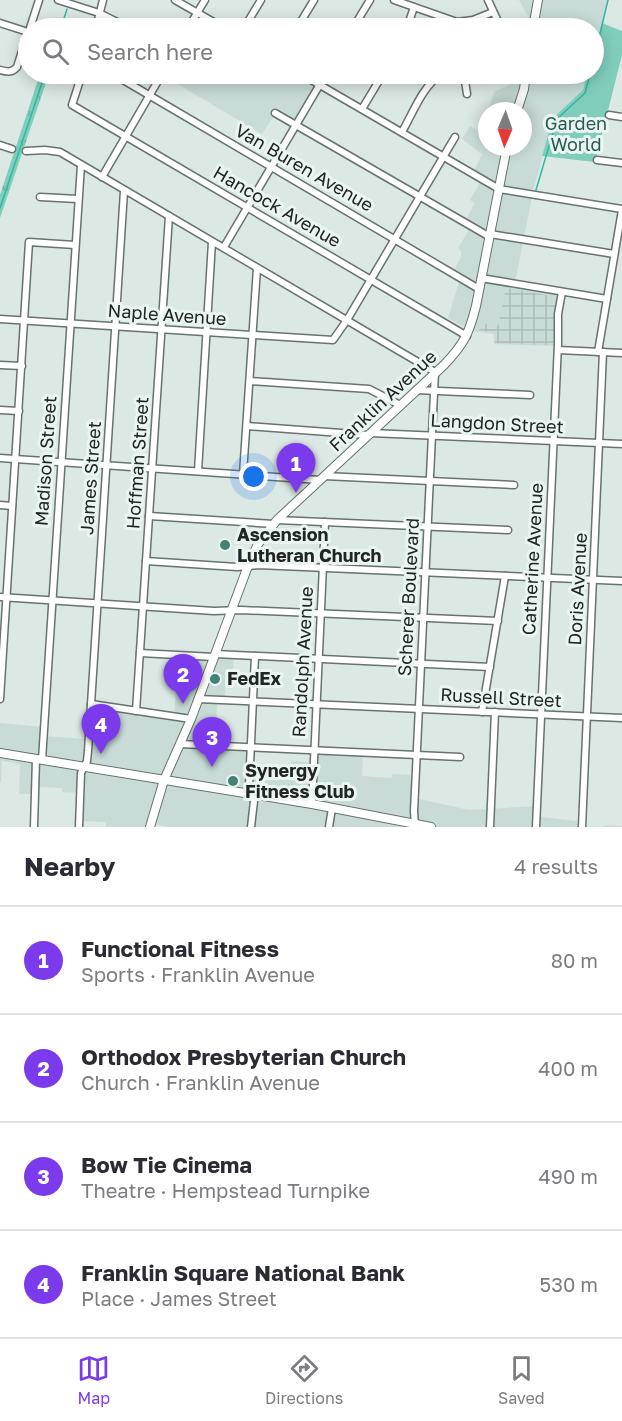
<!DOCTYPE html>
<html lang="en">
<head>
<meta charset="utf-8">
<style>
  body { margin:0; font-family:"Golos Text",sans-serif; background:#f7f7f7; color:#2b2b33 }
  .compass { position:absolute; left:478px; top:102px; width:54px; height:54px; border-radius:50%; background:#fff; box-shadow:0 3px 15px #0003; rotate:182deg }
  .you { position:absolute; left:254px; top:477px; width:21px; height:21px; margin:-15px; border:4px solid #fff; border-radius:50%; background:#1a73e8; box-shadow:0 0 0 9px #1a73e833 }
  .badge { display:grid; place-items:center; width:39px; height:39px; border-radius:50%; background:#7c3aed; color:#fff; font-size:20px; font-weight:700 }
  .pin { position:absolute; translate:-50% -50px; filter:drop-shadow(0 2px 3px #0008) }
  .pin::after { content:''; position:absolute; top:32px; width:21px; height:18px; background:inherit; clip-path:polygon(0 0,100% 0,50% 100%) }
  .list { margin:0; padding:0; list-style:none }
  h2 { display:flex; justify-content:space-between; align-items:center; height:78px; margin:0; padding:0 24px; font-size:26px }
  h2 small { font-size:20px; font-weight:400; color:#7c7c81 }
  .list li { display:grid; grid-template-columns:39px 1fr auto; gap:18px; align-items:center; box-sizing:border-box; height:108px; padding:0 24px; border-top:2px solid #e1e1e2 }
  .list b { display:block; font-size:22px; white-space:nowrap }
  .list p { margin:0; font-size:20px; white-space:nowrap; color:#7c7c81 }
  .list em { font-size:20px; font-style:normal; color:#7c7c81 }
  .icon { flex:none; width:33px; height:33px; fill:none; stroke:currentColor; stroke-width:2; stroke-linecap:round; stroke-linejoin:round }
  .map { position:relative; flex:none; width:622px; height:827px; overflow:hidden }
  .search { position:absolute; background:#fff; box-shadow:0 3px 15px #0003; left:18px; right:18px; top:18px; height:66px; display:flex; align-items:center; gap:15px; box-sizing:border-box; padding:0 21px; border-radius:33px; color:#7c7c81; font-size:22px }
  .sheet { height:510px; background:#fff }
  nav { display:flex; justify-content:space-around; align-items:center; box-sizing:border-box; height:84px; border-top:2px solid #e1e1e2; background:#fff; font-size:16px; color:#7c7c81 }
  nav a { display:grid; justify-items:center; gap:3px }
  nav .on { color:#7c3aed }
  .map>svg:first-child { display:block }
</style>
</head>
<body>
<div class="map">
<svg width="622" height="827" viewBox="0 0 622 827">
  <defs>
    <pattern id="industrial-grid" width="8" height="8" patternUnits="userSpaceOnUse" patternTransform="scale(1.5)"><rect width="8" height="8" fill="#c8dbd6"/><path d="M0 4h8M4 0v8" fill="none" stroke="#acbcb8"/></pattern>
    <pattern id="grass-tufts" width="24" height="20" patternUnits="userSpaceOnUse" patternTransform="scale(1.5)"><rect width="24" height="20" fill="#81cdbb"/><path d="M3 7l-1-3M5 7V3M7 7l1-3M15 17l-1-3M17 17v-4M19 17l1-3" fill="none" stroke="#6fb0a1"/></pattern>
  </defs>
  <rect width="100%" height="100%" fill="#dce8e4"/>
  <!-- built -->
  <g fill="#c8dbd6">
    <polygon points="519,0 609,0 594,52 594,28 528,28 529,18"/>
    <polygon points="166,74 293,74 315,87 292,129 273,117 262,134 164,76"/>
    <polygon points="521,74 587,74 583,90 553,118 533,191 515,283 560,293 555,346 494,344 494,334 473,331 448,318 459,282 454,270 461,257 461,251 458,248 469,230 465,221 475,203 470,200 482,179 473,173 482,154 462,139 470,126 482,133 487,116 487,147 523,147 523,111 488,111 494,92 521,79"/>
    <polygon points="234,655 232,676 226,676 225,698 217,704 216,723 211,724 211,749 248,751 248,762 276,767 291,767 291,761 309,762 310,754 363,757 362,776 392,778 392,774 410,775 415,798 469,810 541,806 541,817 577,821 578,826 604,827 605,825 622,826 622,827 168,827 154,824 153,827 106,827 106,822 83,821 83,793 62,792 62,788 39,787 39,794 19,794 20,764 2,761 1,782 0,782 0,723 44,727 44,736 85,739 89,701 174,714 177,678 187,678 188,656"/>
  </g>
  <!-- industrial -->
  <polygon fill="url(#industrial-grid)" points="506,288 557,297 554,316 554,345 495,343 497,333 479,330 480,323 498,326"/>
  <!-- grass -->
  <polygon fill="url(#grass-tufts)" points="40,74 49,74 0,218 0,195"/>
  <!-- garden -->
  <polygon fill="#81cdbb" points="602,23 622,31 622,55 595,162 542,156 553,118 583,90 587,74 594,74 594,53"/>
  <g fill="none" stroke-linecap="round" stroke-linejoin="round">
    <!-- stream -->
    <g stroke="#2dbaa1" stroke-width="1.5">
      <polyline points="61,28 67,9"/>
      <polyline points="594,59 608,0"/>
      <polyline points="536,190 557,119 585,93 590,74"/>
      <polyline points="0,208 45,74"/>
    </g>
    <defs>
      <g id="minor">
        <polyline points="58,0 99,13 129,28"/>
        <polyline points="175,0 224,28"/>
        <polyline points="394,0 457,22 473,20 493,12"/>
        <polyline points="488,0 501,28"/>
        <polyline points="0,23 28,32"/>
        <polyline points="30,28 39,0"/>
        <polyline points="96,28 103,0"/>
        <polyline points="188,28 205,0"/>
        <polyline points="244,28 261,0"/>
        <polyline points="297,28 314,0"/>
        <polyline points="353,28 370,0"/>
        <polyline points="407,28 414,7"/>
        <path d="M0 70C7 72 12 73 17 67L28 32"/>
        <polyline points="82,74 72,105 467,336"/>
        <polyline points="113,74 479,289"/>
        <polyline points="301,74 499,189 622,209"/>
        <polyline points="464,74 467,94"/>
        <polyline points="362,109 383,74"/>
        <polyline points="275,113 490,237"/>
        <polyline points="609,115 622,117"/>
        <path d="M402 132C413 113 422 87 441 74"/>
        <polyline points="0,145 12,149"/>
        <polyline points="26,151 45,150 60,152 435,372 414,811 415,826"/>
        <polyline points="597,160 622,163"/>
        <polyline points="102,177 162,74"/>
        <polyline points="40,197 78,199"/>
        <polyline points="490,234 614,254"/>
        <polyline points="224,247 326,74"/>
        <polyline points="481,278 607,299"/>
        <polyline points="0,319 333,340 347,320 455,137"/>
        <polyline points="558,350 622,353"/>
        <polyline points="598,352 622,210"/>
        <polyline points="0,365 22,366"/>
        <polyline points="250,381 369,389 400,405"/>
        <polyline points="416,390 530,395"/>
        <polyline points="0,410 19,411"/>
        <polyline points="247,426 368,435"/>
        <polyline points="371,433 622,444"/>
        <polyline points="0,458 320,480"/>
        <polyline points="198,471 212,242"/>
        <polyline points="243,474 257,268"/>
        <polyline points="324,476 514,485"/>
        <polyline points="0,505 12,506"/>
        <polyline points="149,516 274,524"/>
        <polyline points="277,520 508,530"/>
        <polyline points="146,561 237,567 258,565 622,581"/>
        <polyline points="0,597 214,611 241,610 498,621"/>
        <polyline points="140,653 214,657"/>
        <polyline points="215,654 490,667"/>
        <polyline points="0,699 29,242 75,245"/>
        <polyline points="198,699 622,718"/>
        <polyline points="91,704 191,719"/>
        <polyline points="136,711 169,216"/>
        <polyline points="482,712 505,576"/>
        <polyline points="180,744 460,757"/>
        <polyline points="42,760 81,165"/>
        <polyline points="312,804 325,522"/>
        <polyline points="34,827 36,759"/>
        <polyline points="79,827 81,773 87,761 88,751 124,191"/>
        <polyline points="251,827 254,801 249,786 255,656"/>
        <polyline points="329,827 332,808"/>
        <polyline points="490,827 495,712"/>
        <polyline points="536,827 558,344 558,314 562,292"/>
        <polyline points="582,827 603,352"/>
      </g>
      <g id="major">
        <polyline points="533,28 538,0"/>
        <polyline points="517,111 524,89 526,74"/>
        <polyline points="0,753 312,804 431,827"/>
        <path d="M150 827 164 780 191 719 248 566 258 544 277 520 444 365C464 344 469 334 476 306L507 147"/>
      </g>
    </defs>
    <!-- minor casing -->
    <use href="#minor" stroke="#68726f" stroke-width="9"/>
    <!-- major casing -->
    <use href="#major" stroke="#68726f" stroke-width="10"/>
    <!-- minor -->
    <use href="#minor" stroke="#fff" stroke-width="6"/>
    <!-- major -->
    <use href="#major" stroke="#fff" stroke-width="8"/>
  </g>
  <!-- markers -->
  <g fill="#418375" stroke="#eaf5f2" stroke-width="2">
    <circle cx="225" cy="545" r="6"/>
    <circle cx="215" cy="679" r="6"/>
    <circle cx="233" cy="781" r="6"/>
  </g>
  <g text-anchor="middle" stroke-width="6" stroke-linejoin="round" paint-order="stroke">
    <!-- park labels -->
    <g font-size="18" fill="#265c51" stroke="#eaf5f2">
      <text x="576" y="130">Garden<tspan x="576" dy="21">World</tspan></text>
    </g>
    <!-- street labels -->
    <g font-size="18" fill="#212524" stroke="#eaf5f2">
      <text transform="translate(304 168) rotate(30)" y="6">Van Buren Avenue</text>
      <text transform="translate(277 207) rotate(30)" y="6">Hancock Avenue</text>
      <text transform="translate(167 315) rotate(4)" y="6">Naple Avenue</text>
      <text transform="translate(383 401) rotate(-43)" y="6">Franklin Avenue</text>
      <text transform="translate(497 424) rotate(3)" y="6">Langdon Street</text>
      <text transform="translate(46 461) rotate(-86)" y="6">Madison Street</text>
      <text transform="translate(138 463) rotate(-86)" y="6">Hoffman Street</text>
      <text transform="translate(91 478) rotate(-86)" y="6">James Street</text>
      <text transform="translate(533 559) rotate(-87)" y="6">Catherine Avenue</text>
      <text transform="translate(578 589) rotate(-87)" y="6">Doris Avenue</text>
      <text transform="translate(409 597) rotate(-87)" y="6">Scherer Boulevard</text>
      <text transform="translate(303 662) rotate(-87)" y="6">Randolph Avenue</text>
      <text transform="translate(501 698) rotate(3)" y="6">Russell Street</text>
    </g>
    <!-- poi labels -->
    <g font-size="18" font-weight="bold" fill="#212524" stroke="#eaf5f2" text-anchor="start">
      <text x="237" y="541">Ascension<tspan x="237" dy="21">Lutheran Church</tspan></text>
      <text x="227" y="685">FedEx</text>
      <text x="245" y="777">Synergy<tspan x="245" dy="21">Fitness Club</tspan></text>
    </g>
  </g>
</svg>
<svg class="compass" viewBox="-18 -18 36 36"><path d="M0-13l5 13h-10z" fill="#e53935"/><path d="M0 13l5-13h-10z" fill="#7c7c81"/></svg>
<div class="you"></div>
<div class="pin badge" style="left:296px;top:493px">1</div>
<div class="pin badge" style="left:183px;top:704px">2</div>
<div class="pin badge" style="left:212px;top:767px">3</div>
<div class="pin badge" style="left:101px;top:754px">4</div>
<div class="search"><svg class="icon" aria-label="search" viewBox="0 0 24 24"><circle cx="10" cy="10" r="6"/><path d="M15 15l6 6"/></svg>Search here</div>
</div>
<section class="sheet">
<h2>Nearby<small>4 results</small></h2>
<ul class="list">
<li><span class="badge">1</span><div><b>Functional Fitness</b><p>Sports · Franklin Avenue</p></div><em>80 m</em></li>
<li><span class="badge">2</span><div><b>Orthodox Presbyterian Church</b><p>Church · Franklin Avenue</p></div><em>400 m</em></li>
<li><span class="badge">3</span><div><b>Bow Tie Cinema</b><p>Theatre · Hempstead Turnpike</p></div><em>490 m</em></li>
<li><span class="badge">4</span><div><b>Franklin Square National Bank</b><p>Place · James Street</p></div><em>530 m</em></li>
</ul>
</section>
<nav>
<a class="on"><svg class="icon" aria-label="map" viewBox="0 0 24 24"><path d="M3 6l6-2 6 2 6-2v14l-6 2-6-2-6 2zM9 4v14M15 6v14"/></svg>Map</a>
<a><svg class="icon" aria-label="directions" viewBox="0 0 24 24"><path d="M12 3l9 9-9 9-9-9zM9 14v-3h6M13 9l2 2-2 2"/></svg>Directions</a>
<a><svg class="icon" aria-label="saved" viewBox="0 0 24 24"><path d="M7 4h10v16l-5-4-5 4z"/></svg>Saved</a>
</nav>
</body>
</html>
